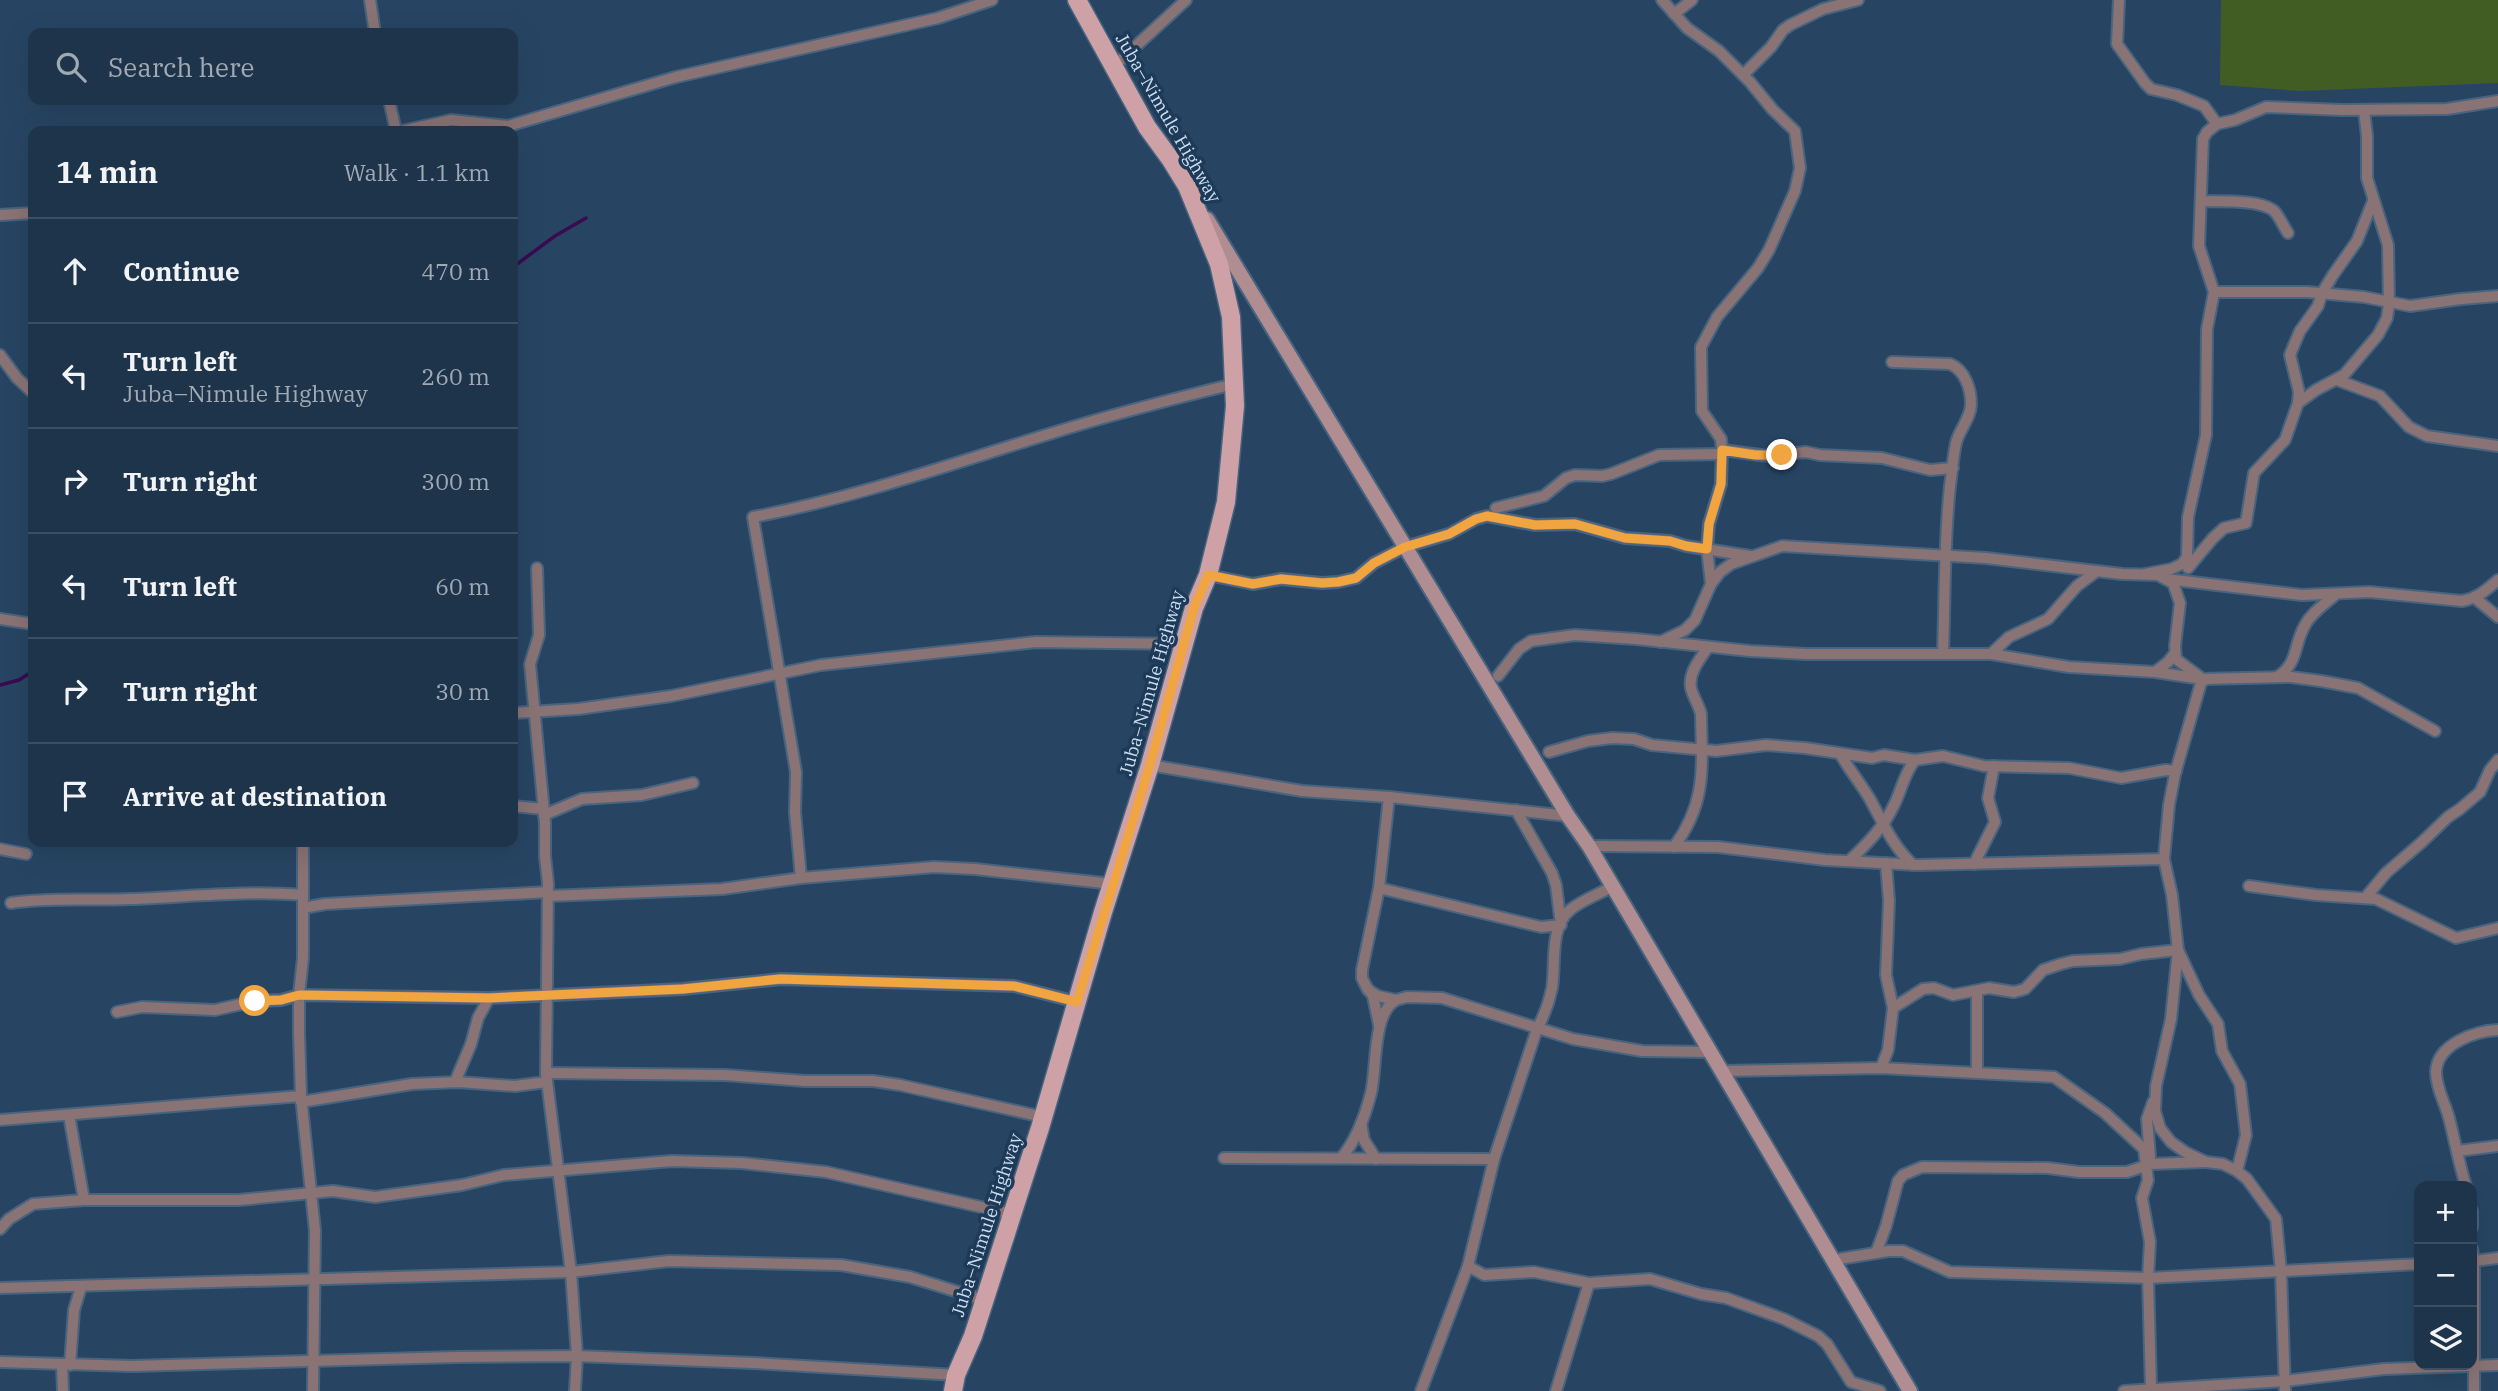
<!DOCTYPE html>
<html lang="en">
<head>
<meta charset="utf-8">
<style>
  body { margin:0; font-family:"IBM Plex Serif",serif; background:#253c51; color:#f1f3f6 }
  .controls { position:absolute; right:21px; bottom:21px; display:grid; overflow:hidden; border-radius:14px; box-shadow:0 7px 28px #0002 }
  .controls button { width:63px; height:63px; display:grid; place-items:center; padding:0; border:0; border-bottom:2px solid #3b4f62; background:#1d344a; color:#f1f3f6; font:35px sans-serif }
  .stop { position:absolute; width:21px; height:21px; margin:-16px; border:5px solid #f1a540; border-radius:50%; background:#fff }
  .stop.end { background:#f1a540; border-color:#fff; box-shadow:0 2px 7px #0008 }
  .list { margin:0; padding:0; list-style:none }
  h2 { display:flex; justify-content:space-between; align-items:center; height:91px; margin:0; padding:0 28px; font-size:30px }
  h2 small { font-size:23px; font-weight:400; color:#a0aab5 }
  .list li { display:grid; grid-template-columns:46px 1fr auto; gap:21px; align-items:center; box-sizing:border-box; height:105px; padding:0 28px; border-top:2px solid #3b4f62 }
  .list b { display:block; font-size:26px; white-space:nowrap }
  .list p { margin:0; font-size:23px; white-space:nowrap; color:#a0aab5 }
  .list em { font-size:23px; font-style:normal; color:#a0aab5 }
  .icon { flex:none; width:38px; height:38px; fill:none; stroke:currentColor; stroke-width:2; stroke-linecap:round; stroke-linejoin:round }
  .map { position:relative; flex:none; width:2498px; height:1391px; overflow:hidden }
  .search { position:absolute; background:#1d344a; box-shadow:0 7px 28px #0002; left:28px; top:28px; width:490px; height:77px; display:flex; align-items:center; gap:18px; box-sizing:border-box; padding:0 24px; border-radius:14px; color:#a0aab5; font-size:26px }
  .panel { position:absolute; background:#1d344a; box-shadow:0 7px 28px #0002; left:28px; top:126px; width:490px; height:721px; border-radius:14px }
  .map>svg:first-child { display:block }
</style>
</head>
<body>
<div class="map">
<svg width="2498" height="1391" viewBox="0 0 2498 1391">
  <rect width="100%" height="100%" fill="#274563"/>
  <!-- green -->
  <polygon fill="#425d24" points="2221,0 2498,0 2498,83 2301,91 2220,85"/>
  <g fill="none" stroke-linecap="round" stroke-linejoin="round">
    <!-- stream -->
    <g stroke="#390b51" stroke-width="3.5">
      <polyline points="513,267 555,236 586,218"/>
      <polyline points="0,685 19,680 33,671"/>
    </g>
    <defs>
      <g id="street">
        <polyline points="370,0 375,33"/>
        <polyline points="1662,0 1687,28 1719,51 1750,82 1773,110 1795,131 1800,168 1795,191 1769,250 1758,268 1717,317 1701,347 1702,411 1721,439 1722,450 1721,484 1709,524 1707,549 1711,584"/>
        <polyline points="2119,0 2117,44 2145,83 2151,89 2177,95 2204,106 2217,124"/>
        <polyline points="1674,14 1692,0"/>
        <polyline points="1112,68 1186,0"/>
        <polyline points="1743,75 1771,47 1783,30 1790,25 1823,9 1858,0"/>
        <polyline points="389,100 396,131"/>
        <polyline points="402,131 451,120 508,126 676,77 938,18 992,0"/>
        <path d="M2201 201C2220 202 2257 199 2273 210 2279 215 2283 226 2288 233"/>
        <polyline points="0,215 33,213"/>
        <polyline points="2214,292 2307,292 2364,297 2410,306 2461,299 2498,296"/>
        <polyline points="0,355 17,378 33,393"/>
        <path d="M1892 362 1950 364C1965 370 1971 389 1971 404 1971 418 1959 430 1956 443 1953 457 1952 472 1950 486 1944 541 1945 597 1943 652"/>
        <polyline points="2337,380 2380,396 2409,427 2427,436 2498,446"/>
        <polyline points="2298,403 2299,392 2290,355 2294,345 2300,331 2318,306 2322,293 2333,275 2357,241 2373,201"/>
        <polyline points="1722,450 1768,456 1806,452 1820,455 1882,458 1930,470 1953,468"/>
        <polyline points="1496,508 1544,496 1566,478 1575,475 1602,476 1611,474 1659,455 1722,454"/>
        <polyline points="537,568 539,635 530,664 545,823 545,856 548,883 546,1073 571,1272 577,1356 575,1391"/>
        <polyline points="2188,568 2213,538 2224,528 2246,523 2254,473 2285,440 2298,403 2316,390 2344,375 2378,335 2387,318 2389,304 2388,245 2367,178 2367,136 2364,110"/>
        <polyline points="2145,574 2171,569 2182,564 2187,557 2188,517 2206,435 2207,329 2214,292 2199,246 2203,139 2207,132 2217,124 2235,120 2266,107 2342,110 2447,109 2498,101"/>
        <polyline points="1208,575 1253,584 1281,579 1322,583 1338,582 1356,578 1374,563 1405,547 1449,534 1476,519 1487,516 1535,525 1575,524 1625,538 1670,541 1686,546 1750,556"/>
        <path d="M2166 579 2302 595 2369 592 2462 601C2478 598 2486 590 2498 580"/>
        <polyline points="2475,598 2498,617"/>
        <polyline points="0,619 33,624"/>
        <polyline points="1660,642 1685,630 1695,620 1711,584 1720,572 1731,564 1782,546 1986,558 2122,574 2158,575 2173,583 2180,603 2175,646 2176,659 2200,677"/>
        <polyline points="1991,654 2009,637 2048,619 2077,586 2097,571"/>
        <polyline points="2155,672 2168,662 2175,653"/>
        <polyline points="1498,676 1519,649 1531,641 1575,635 1636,639 1750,651 1806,654 1991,654 2069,667 2155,672 2202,679 2291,677 2321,681 2358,688 2435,731"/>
        <path d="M2277 677C2299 663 2293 646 2305 625 2312 612 2325 604 2336 594"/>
        <polyline points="513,713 578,709 671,696 821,665 1036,642 1184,644"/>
        <polyline points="1549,752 1588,741 1612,738 1634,739 1652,745 1716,751 1766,745 1805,748 1872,758 1884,755 1915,760 1943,756 1984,766 2069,768 2121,778 2166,770 2176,771"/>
        <path d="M1841 755C1850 771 1862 785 1871 801 1884 825 1893 846 1913 865"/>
        <polyline points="1150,765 1302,791 1389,797 1568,816"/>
        <polyline points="1389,797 1379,888 1362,970 1362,978 1368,990 1378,996 1396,1000 1407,997 1442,998 1573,1039 1642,1051 1711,1052"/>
        <polyline points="513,806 543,809"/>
        <polyline points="544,815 582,799 642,795 693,783"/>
        <polyline points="303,842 303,958 299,995 299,1033 301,1096 315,1231 313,1391"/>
        <polyline points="1589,846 1718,847 1825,860 1918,865 2164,859 2172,895 2178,950 2171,1019 2156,1086 2155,1111 2160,1128 2171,1142 2185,1152 2206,1162 2223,1164 2237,1171 2247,1179 2276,1219 2281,1272 2285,1391"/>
        <path d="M1674 847C1707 802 1702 768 1701 714 1699 705 1693 697 1691 688 1688 673 1700 659 1708 647"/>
        <polyline points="0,849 26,854"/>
        <polyline points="2164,859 2169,805 2175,774 2202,679 2205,680"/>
        <path d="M1849 861C1867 844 1884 827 1894 805 1902 789 1904 774 1915 760"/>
        <polyline points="1974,864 1995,822 1988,798 1994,766"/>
        <path d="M801 878 795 812 796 772 753 517C855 498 951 464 1049 434 1110 415 1172 399 1234 384"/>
        <polyline points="2249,886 2316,895 2376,899 2456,938 2498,928"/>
        <polyline points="1379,888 1541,927 1561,925 1556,885 1552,873 1516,810"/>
        <polyline points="548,896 722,889 801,878 934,867 975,869 1113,884"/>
        <polyline points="2366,897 2386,873 2422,842 2448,817 2460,809 2480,792 2490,770 2498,760"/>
        <path d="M11 903C50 897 91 901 130 899 187 897 246 890 303 895"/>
        <polyline points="303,908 325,904 548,892"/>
        <polyline points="1369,990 1373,996 1379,1025"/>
        <polyline points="1893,1008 1923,989 1934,988 1953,995 1989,988 2014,992 2025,989 2043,970 2061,964 2073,961 2120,959 2141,954 2178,950 2199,995 2218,1024 2222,1051 2240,1084 2246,1135 2237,1171"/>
        <polyline points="117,1012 142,1007 215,1010 255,1001 281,1000 299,995 489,998 683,989 781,979 1014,986 1077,1002"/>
        <polyline points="1881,1068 1888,1050 1893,1008 1886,975 1889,901 1886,863"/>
        <polyline points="1722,1071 1881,1068 2054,1077 2105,1113 2144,1149 2146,1166 2148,1180 2142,1198 2150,1242 2148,1278 2151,1388"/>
        <polyline points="546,1073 725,1075 805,1081 873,1081 900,1085 1043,1117"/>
        <polyline points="1977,1073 1977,991"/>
        <polyline points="455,1082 471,1044 478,1018 489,998"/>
        <polyline points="301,1102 412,1084 458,1082 515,1086 546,1082"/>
        <polyline points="69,1115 84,1200"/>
        <polyline points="0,1120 301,1096"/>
        <polyline points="1361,1123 1364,1140 1376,1159"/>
        <polyline points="2457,1151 2498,1146"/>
        <polyline points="1224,1158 1494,1159"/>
        <path d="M1341 1158C1357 1140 1365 1116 1371 1093 1377 1069 1372 1013 1396 1000"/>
        <polyline points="2150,1158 2147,1119 2153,1102"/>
        <path d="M2466 1186C2459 1164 2455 1141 2449 1118 2445 1103 2436 1088 2436 1072 2437 1044 2475 1031 2498 1030"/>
        <polyline points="2472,1211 2472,1227"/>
        <polyline points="0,1229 9,1219 33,1204 84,1200 239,1200 333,1191 375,1197 462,1185 504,1175 672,1161 742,1163 826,1172 1012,1214"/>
        <polyline points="2472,1249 2474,1261 2498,1258"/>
        <polyline points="1876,1253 1886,1226 1898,1181 1903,1175 1922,1167 2048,1168 2079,1172 2127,1172 2151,1164 2205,1162"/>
        <polyline points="1833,1260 1888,1251 1903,1251 1950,1272 2148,1278 2419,1264"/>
        <polyline points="2472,1261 2474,1261 2474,1391"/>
        <polyline points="1468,1266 1484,1275 1534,1272 1589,1283 1650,1279 1701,1294 1726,1298 1784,1319 1818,1336 1827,1344 1851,1382 1880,1391"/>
        <polyline points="0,1288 571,1272 669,1261 841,1265 910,1277 984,1300"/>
        <polyline points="0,1362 132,1366 456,1357 577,1356 754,1363 956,1375"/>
        <polyline points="62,1365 63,1391"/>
        <polyline points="70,1365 74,1310 81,1287"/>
        <path d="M1421 1391 1468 1266 1494 1159 1537 1029C1544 1016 1549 1003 1552 988 1556 965 1549 927 1570 910 1582 900 1600 894 1613 886"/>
        <polyline points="1556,1391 1589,1283"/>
        <polyline points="2124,1391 2285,1381 2384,1369 2498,1365"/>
      </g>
      <polyline id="secondary" points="1207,219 1568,816 1589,846 1910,1391"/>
      <polyline id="primary" points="953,1391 956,1375 973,1336 1040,1128 1103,912 1150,765 1194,608 1208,575 1226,502 1235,406 1231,317 1219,264 1187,186 1171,160 1147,127 1077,0"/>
    </defs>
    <!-- street casing -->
    <use href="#street" stroke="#48647f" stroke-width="14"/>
    <!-- secondary casing -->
    <use href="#secondary" stroke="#48647f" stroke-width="18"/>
    <!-- primary casing -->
    <use href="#primary" stroke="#48647f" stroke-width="21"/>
    <!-- street -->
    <use href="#street" stroke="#897375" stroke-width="10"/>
    <!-- secondary -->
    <use href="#secondary" stroke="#b08d91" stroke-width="14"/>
    <!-- primary -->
    <use href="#primary" stroke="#cda1a6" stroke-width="18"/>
  </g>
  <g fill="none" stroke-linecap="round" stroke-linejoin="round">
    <!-- route -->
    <polyline stroke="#f1a540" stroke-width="9" points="255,1001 281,1000 299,995 489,998 683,989 780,979 1014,986 1077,1002 1150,765 1194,608 1208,575 1253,584 1281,579 1322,583 1338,582 1356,578 1374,563 1405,547 1449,534 1476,519 1487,516 1535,525 1575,524 1625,538 1670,541 1686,546 1707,549 1709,524 1721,484 1722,450 1755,455 1782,455"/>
  </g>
  <g text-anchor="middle" stroke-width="7" stroke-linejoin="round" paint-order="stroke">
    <!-- street labels -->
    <g font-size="18" fill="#cddef1" stroke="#1d3a58">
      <text transform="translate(1168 118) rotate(60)" y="6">Juba–Nimule Highway</text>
      <text transform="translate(1152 683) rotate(-74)" y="6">Juba–Nimule Highway</text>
      <text transform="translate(987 1225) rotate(-72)" y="6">Juba–Nimule Highway</text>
    </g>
  </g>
</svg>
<div class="controls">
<button>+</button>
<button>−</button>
<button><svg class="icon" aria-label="layers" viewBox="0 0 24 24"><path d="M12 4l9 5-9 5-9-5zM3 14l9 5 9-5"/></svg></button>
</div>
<div class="stop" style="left:255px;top:1001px"></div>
<div class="stop end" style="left:1782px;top:455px"></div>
<div class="search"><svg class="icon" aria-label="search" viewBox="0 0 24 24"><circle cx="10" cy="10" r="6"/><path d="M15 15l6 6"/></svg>Search here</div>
<section class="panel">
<h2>14 min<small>Walk · 1.1 km</small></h2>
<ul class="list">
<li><svg class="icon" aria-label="ahead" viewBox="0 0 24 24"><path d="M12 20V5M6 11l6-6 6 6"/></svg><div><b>Continue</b></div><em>470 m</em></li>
<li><svg class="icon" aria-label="left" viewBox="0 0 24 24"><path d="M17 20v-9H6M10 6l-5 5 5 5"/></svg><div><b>Turn left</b><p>Juba–Nimule Highway</p></div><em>260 m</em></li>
<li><svg class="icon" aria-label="right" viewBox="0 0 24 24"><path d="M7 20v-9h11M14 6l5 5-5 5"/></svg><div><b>Turn right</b></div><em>300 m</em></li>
<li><svg class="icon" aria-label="left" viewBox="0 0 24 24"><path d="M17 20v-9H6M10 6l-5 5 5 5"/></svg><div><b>Turn left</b></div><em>60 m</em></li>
<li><svg class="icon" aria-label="right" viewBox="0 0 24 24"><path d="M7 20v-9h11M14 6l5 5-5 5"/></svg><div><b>Turn right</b></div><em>30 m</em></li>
<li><svg class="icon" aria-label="arrive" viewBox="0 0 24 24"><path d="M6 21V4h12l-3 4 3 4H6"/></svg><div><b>Arrive at destination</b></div></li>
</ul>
</section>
</div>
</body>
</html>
